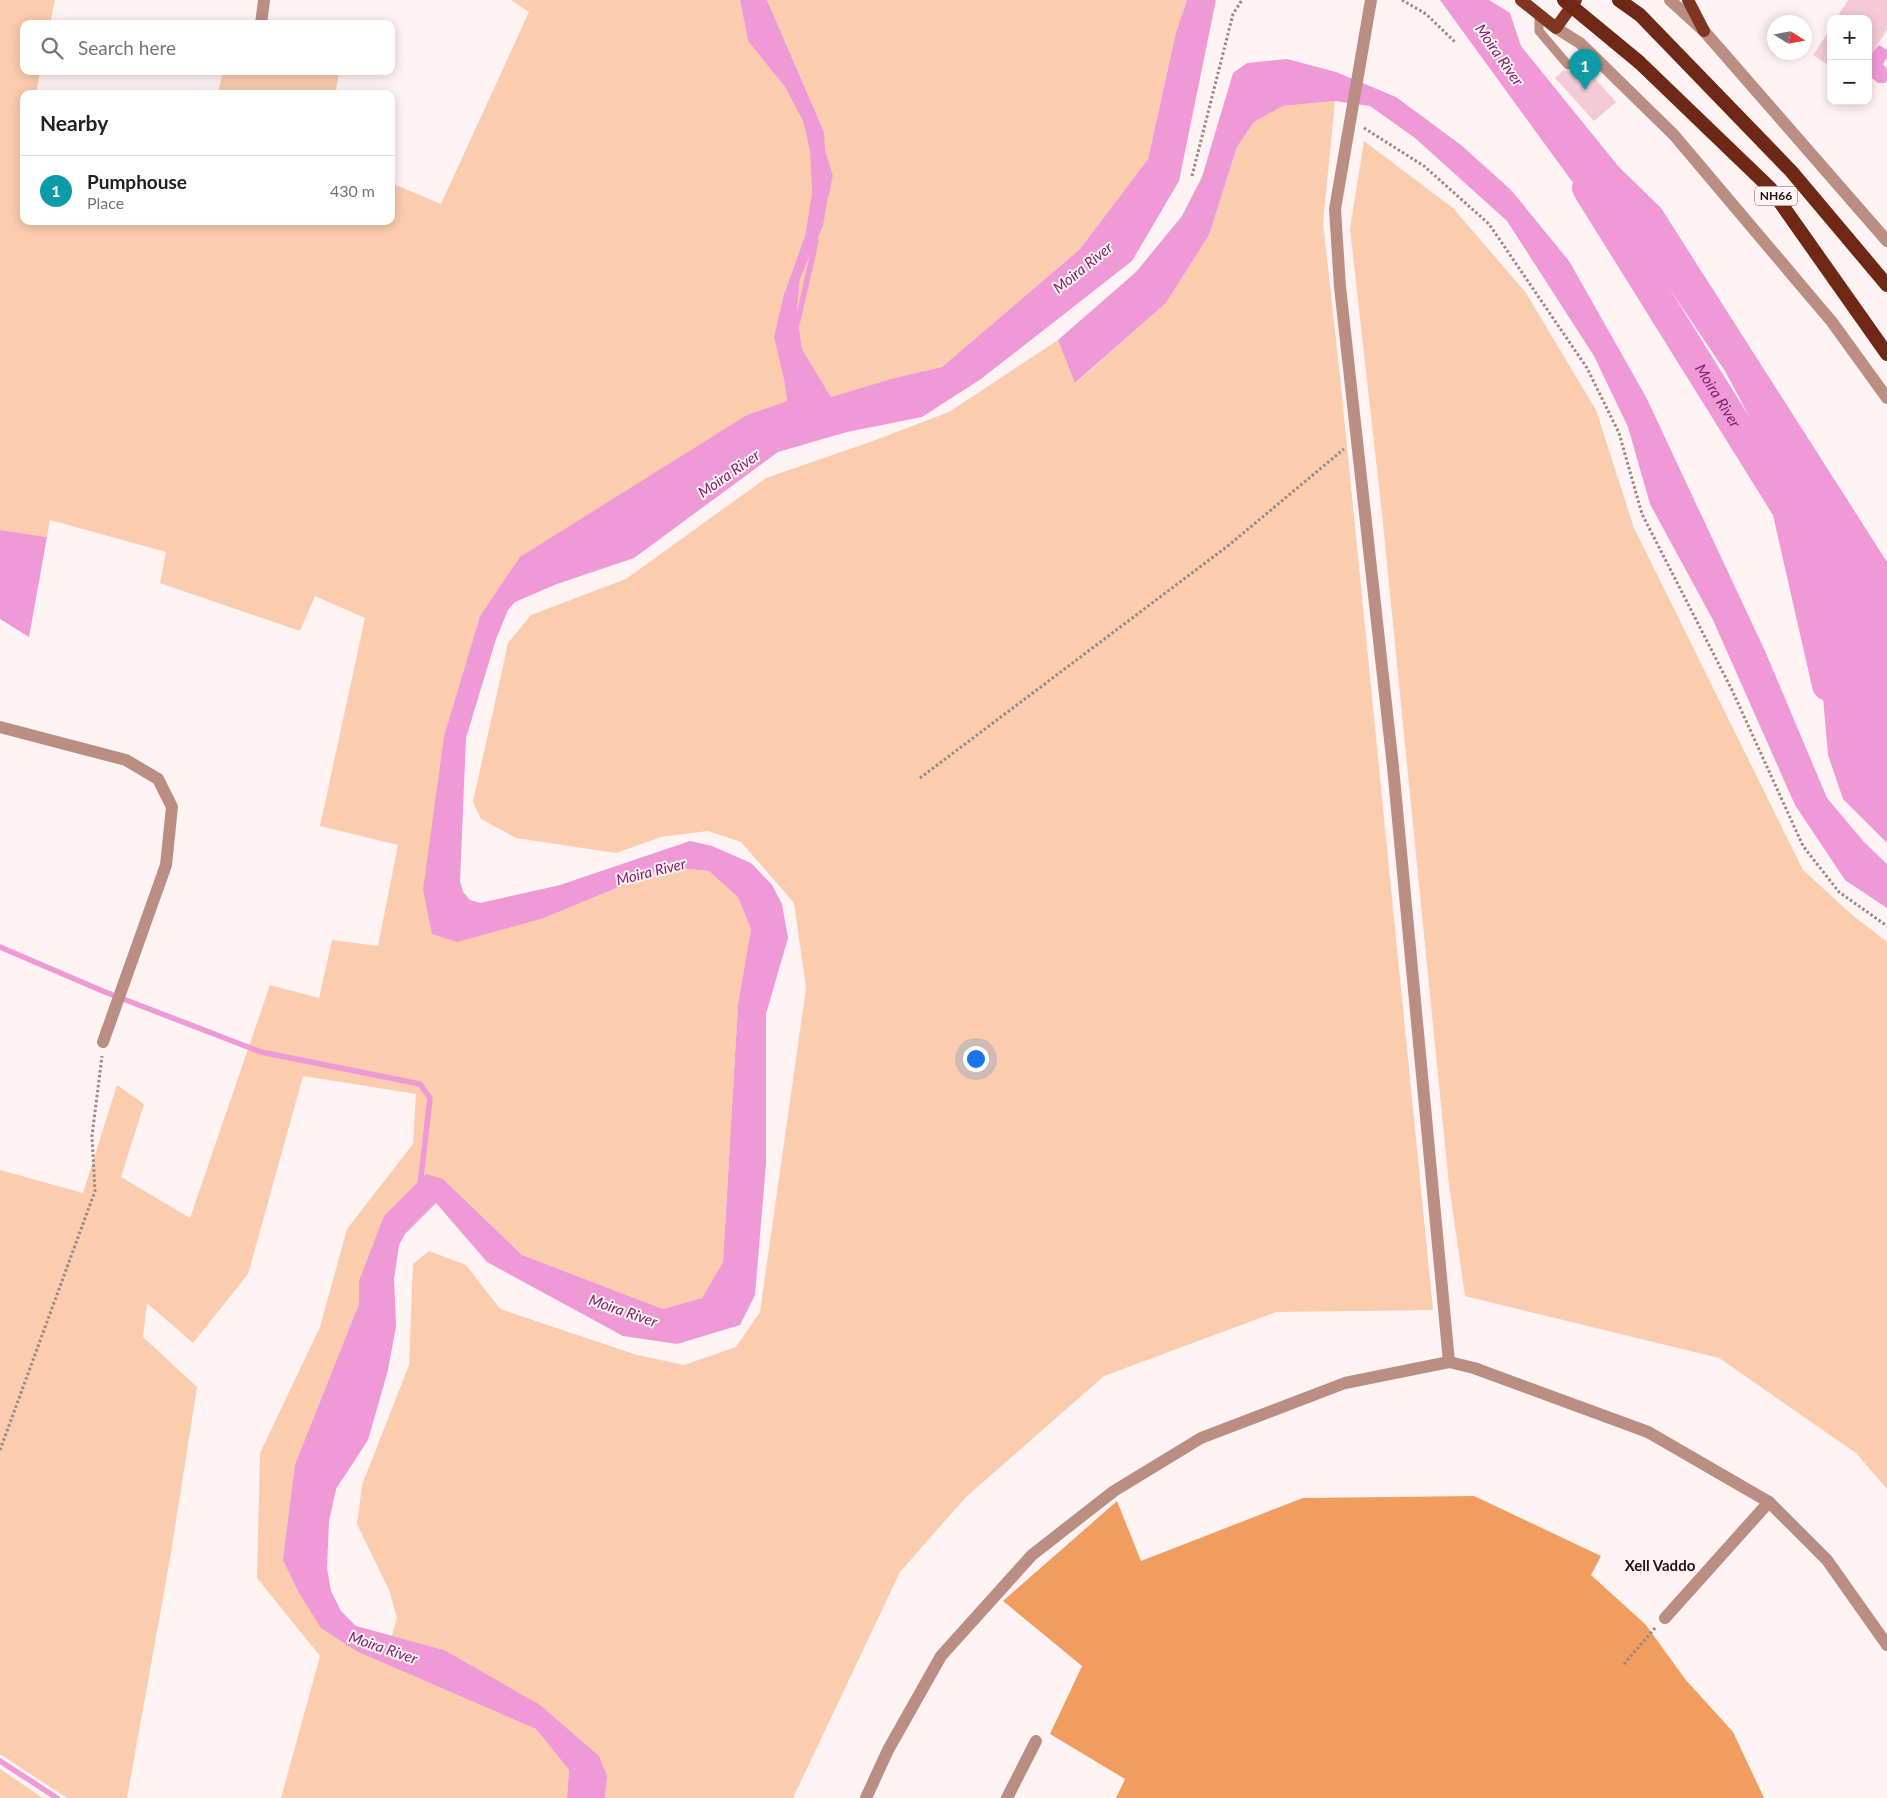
<!DOCTYPE html>
<html lang="en">
<head>
<meta charset="utf-8">
<style>
  body { margin:0; font-family:Lato,sans-serif; background:#f2f2f2; color:#202124 }
  .controls { position:absolute; right:15px; top:15px; display:grid; overflow:hidden; border-radius:10px; box-shadow:0 2px 12px #0003 }
  .controls button { width:45px; height:45px; display:grid; place-items:center; padding:0; border:0; border-bottom:1px solid #e0e0e0; background:#fff; color:#202124; font:25px sans-serif }
  .compass { position:absolute; left:1767px; top:15px; width:45px; height:45px; border-radius:50%; background:#fff; box-shadow:0 2px 12px #0003; rotate:101deg }
  .you { position:absolute; left:975px; top:1058px; width:18px; height:18px; margin:-12px; border:4px solid #fff; border-radius:50%; background:#1a73e8; box-shadow:0 0 0 8px #1a73e833 }
  .badge { display:grid; place-items:center; width:32px; height:32px; border-radius:50%; background:#b45309; color:#fff; font-size:16px; font-weight:700 }
  .pin { position:absolute; translate:-50% -41px; filter:drop-shadow(0 1px 2px #0008) }
  .pin::after { content:''; position:absolute; top:26px; width:18px; height:15px; background:inherit; clip-path:polygon(0 0,100% 0,50% 100%) }
  .list { margin:0; padding:0; list-style:none }
  h2 { display:flex; justify-content:space-between; align-items:center; height:65px; margin:0; padding:0 20px; font-size:21px }
  h2 small { font-size:16px; font-weight:400; color:#757577 }
  .list li { display:grid; grid-template-columns:32px 1fr auto; gap:15px; align-items:center; box-sizing:border-box; height:70px; padding:0 20px; border-top:1px solid #e0e0e0 }
  .list b { display:block; font-size:19px; white-space:nowrap }
  .list p { margin:0; font-size:16px; white-space:nowrap; color:#757577 }
  .list em { font-size:16px; font-style:normal; color:#757577 }
  .icon { flex:none; width:28px; height:28px; fill:none; stroke:currentColor; stroke-width:2; stroke-linecap:round; stroke-linejoin:round }
  .map { position:relative; flex:none; width:1887px; height:1798px; overflow:hidden }
  .search { position:absolute; background:#fff; box-shadow:0 2px 12px #0003; left:20px; top:20px; width:375px; height:55px; display:flex; align-items:center; gap:12px; box-sizing:border-box; padding:0 18px; border-radius:10px; color:#757577; font-size:19px }
  .panel { position:absolute; background:#fff; box-shadow:0 2px 12px #0003; left:20px; top:90px; width:375px; height:135px; border-radius:10px }
  .map>svg:first-child { display:block }
</style>
</head>
<body>
<div class="map">
<svg width="1887" height="1798" viewBox="0 0 1887 1798">
  <rect width="100%" height="100%" fill="#fff3f3"/>
  <!-- green -->
  <g fill="#fbccae">
    <polygon points="0,0 55,0 50,24 24,24 24,71 40,71 36,94 24,94 24,221 391,221 391,183 441,204 529,12 511,0 740,0 748,41 785,87 803,121 810,152 812,193 805,236 784,294 784,379 787,401 747,415 480,616 444,736 424,890 544,918 667,867 709,871 739,897 751,929 738,1004 723,1262 702,1298 663,1309 522,1255 443,1179 359,1281 359,1304 344,1345 283,1560 358,1652 536,1729 569,1770 567,1798 281,1798 320,1656 257,1578 260,1453 320,1327 347,1229 413,1144 416,1094 303,1076 248,1274 193,1343 147,1303 143,1337 197,1387 171,1553 127,1798 67,1798 0,1754 0,1170 83,1193 117,1085 144,1104 121,1177 190,1218 270,985 319,998 332,940 378,946 398,845 320,826 365,618 315,596 300,631 160,583 166,552 50,520 47,537 0,530"/>
    <polygon points="767,0 1187,0 1176,32 1148,159 1080,249 942,367 894,378 831,397 802,349 797,312 800,279 823,226 824,132"/>
    <polygon points="223,71 326,71 339,74 335,94 218,94"/>
    <polygon points="1335,101 1323,222 1340,376 1433,1310 1276,1312 1104,1376 966,1497 900,1572 793,1798 605,1798 606,1788 444,1650 392,1636 397,1618 389,1590 357,1524 362,1485 409,1365 413,1264 429,1251 466,1265 500,1309 637,1355 684,1365 736,1347 760,1312 806,988 794,903 741,842 708,831 661,837 616,853 516,838 481,819 473,802 508,643 531,615 626,579 766,478 870,442 949,412 1058,340 1076,383 1166,303 1209,235 1237,147 1254,122 1283,106"/>
    <polygon points="1364,141 1453,208 1526,293 1596,410 1634,528 1803,870 1851,914 1887,942 1887,1489 1856,1453 1719,1358 1465,1296 1449,1185 1382,514 1350,229"/>
    <polygon points="0,1769 43,1798 0,1798"/>
  </g>
  <!-- forest -->
  <polygon fill="#f29d60" points="1474,1496 1601,1556 1591,1575 1646,1625 1685,1679 1733,1732 1764,1798 1116,1798 1125,1779 1050,1734 1082,1666 1003,1601 1117,1501 1141,1561 1303,1498"/>
  <!-- water -->
  <g fill="#ef99d7">
    <polygon points="740,0 767,0 824,132 828,196 823,226 800,279 797,312 802,349 831,397 894,378 942,367 1080,249 1148,159 1176,32 1187,0 1216,0 1179,181 1132,261 981,379 922,417 847,432 778,452 634,558 557,584 515,602 508,610 496,639 466,738 460,881 463,892 470,900 480,903 560,885 690,841 712,846 751,863 772,885 782,904 788,938 766,1014 766,1163 755,1295 740,1325 677,1344 623,1336 487,1262 436,1203 405,1234 399,1245 394,1279 396,1326 388,1370 368,1440 336,1489 329,1521 327,1568 331,1591 341,1611 356,1626 444,1650 540,1705 599,1756 607,1776 605,1798 567,1798 569,1770 536,1729 358,1652 321,1628 299,1593 283,1560 295,1465 359,1304 359,1281 384,1216 426,1174 443,1179 522,1255 663,1309 702,1298 723,1262 738,1004 751,929 738,897 709,871 667,867 544,918 457,942 432,934 423,890 444,736 480,616 520,557 747,415 787,401 784,379 774,337 784,294 805,236 812,193 810,152 803,121 785,87 748,41"/>
    <polygon points="1440,0 1489,0 1510,13 1521,46 1618,166 1661,208 1887,562 1887,843 1843,799 1828,755 1814,593 1792,497 1725,371 1669,288 1571,180"/>
    <polygon points="1879,45 1887,50 1887,58 1883,64 1887,69 1887,80 1885,83 1878,83 1868,75 1868,57"/>
    <polygon points="1287,59 1336,72 1396,97 1461,145 1511,190 1569,261 1646,397 1765,651 1827,798 1864,842 1887,864 1887,908 1845,880 1795,805 1713,620 1650,504 1628,427 1594,356 1507,221 1415,138 1370,106 1335,101 1283,106 1254,122 1237,147 1209,235 1166,303 1075,383 1058,340 1136,272 1182,216 1202,177 1233,73 1247,63"/>
    <polygon points="0,530 47,537 29,637 0,619"/>
  </g>
  <g fill="none" stroke-linecap="round" stroke-linejoin="round">
    <!-- stream -->
    <g stroke="#ef99d7" stroke-width="5.5">
      <polyline points="824,156 830,176 826,195"/>
      <polyline points="797,324 816,241"/>
      <polyline points="0,947 105,992 261,1052 420,1084 430,1098 420,1186"/>
      <polyline points="0,1761 57,1798"/>
    </g>
    <!-- river -->
    <path stroke="#ef99d7" stroke-width="32" id="s1" d="M1588 188 1788 509 1828 685"/>
  </g>
  <!-- building -->
  <g fill="#f4cad7">
    <polygon points="1848,0 1887,0 1887,30 1868,59 1868,19 1836,19"/>
    <polygon points="1831,28 1831,67 1813,55"/>
    <polygon points="1577,59 1616,102 1594,121 1555,78 1564,70 1569,71 1572,69 1573,62"/>
  </g>
  <g fill="none" stroke-linecap="round" stroke-linejoin="round">
    <!-- path -->
    <g stroke="#948a8a" stroke-width="3" stroke-dasharray="2.5 2.5" stroke-linecap="butt">
      <polyline points="1402,0 1426,14 1455,42"/>
      <polyline points="1364,128 1424,166 1489,224 1587,368 1619,433 1642,514 1732,690 1803,846 1839,892 1887,926"/>
      <polyline points="1192,176 1233,14 1242,0"/>
      <polyline points="920,778 1229,545 1344,449"/>
      <polyline points="0,1450 95,1191 92,1136 102,1056"/>
      <polyline points="1624,1664 1656,1627"/>
    </g>
    <!-- service -->
    <polyline stroke="#ba8e82" stroke-width="9" points="1539,15 1539,31 1568,65"/>
    <!-- minor -->
    <g stroke="#ba8e82" stroke-width="12">
      <polyline points="261,24 264,0"/>
      <polyline points="0,727 126,760 158,779 172,807 166,865 103,1042"/>
      <polyline points="1449,1362 1474,1368 1648,1432 1769,1502 1827,1560 1887,1645"/>
      <polyline points="1665,1618 1769,1502"/>
      <polyline points="1007,1798 1036,1741"/>
    </g>
    <!-- tertiary -->
    <g stroke="#ba8e82" stroke-width="12">
      <polyline points="1670,0 1704,31 1887,241"/>
      <polyline points="1556,28 1580,43 1674,135 1832,322 1887,398"/>
      <polyline points="866,1798 888,1750 941,1656 1032,1555 1114,1491 1201,1438 1345,1383 1449,1362 1393,767 1340,287 1335,209 1371,0"/>
    </g>
    <!-- primary -->
    <g stroke="#7f3521" stroke-width="12">
      <polyline points="1521,0 1556,28 1576,0"/>
      <polyline points="1688,0 1704,31"/>
    </g>
    <!-- trunk -->
    <g stroke="#6f2815" stroke-width="14">
      <polyline points="1619,0 1640,15 1791,171 1887,285"/>
      <polyline points="1639,62 1770,188 1887,354"/>
    </g>
    <!-- trunk-bridge -->
    <polyline stroke="#6f2815" stroke-width="14" points="1564,0 1639,62"/>
  </g>
  <g text-anchor="middle" stroke-width="4" stroke-linejoin="round" paint-order="stroke">
    <!-- shield labels -->
    <rect fill="#fff3f3" stroke="#615858" stroke-width="1" x="1755" y="186.5" width="42" height="19" rx="4"/>
    <g font-size="12" font-weight="bold" fill="#1d1616">
      <text x="1776" y="200">NH66</text>
    </g>
    <!-- water labels -->
    <g font-size="15" font-style="italic" fill="#801e6c" stroke="#fff3f3">
      <text transform="translate(1499 55) rotate(55)" y="5">Moira River</text>
      <text transform="translate(1083 268) rotate(-39)" y="5">Moira River</text>
      <text dy="5" stroke="none"><textPath href="#s1" startOffset="245">Moira River</textPath></text>
      <text transform="translate(729 474) rotate(-35)" y="5">Moira River</text>
      <text transform="translate(651 872) rotate(-14)" y="5">Moira River</text>
      <text transform="translate(623 1311) rotate(19)" y="5">Moira River</text>
      <text transform="translate(383 1648) rotate(19)" y="5">Moira River</text>
    </g>
    <!-- neighbourhood labels -->
    <g font-size="15" font-weight="bold" fill="#1d1616" stroke="#fff3f3">
      <text x="1660" y="1571">Xell Vaddo</text>
    </g>
  </g>
</svg>
<div class="controls">
<button>+</button>
<button>−</button>
</div>
<svg class="compass" viewBox="-18 -18 36 36"><path d="M0-13l5 13h-10z" fill="#e53935"/><path d="M0 13l5-13h-10z" fill="#757577"/></svg>
<div class="you"></div>
<div class="pin badge" style="left:1585px;top:90px;background:#0f9aa8">1</div>
<div class="search"><svg class="icon" aria-label="search" viewBox="0 0 24 24"><circle cx="10" cy="10" r="6"/><path d="M15 15l6 6"/></svg>Search here</div>
<section class="panel">
<h2>Nearby<small></small></h2>
<ul class="list">
<li><span class="badge" style="background:#0f9aa8">1</span><div><b>Pumphouse</b><p>Place</p></div><em>430 m</em></li>
</ul>
</section>
</div>
</body>
</html>
